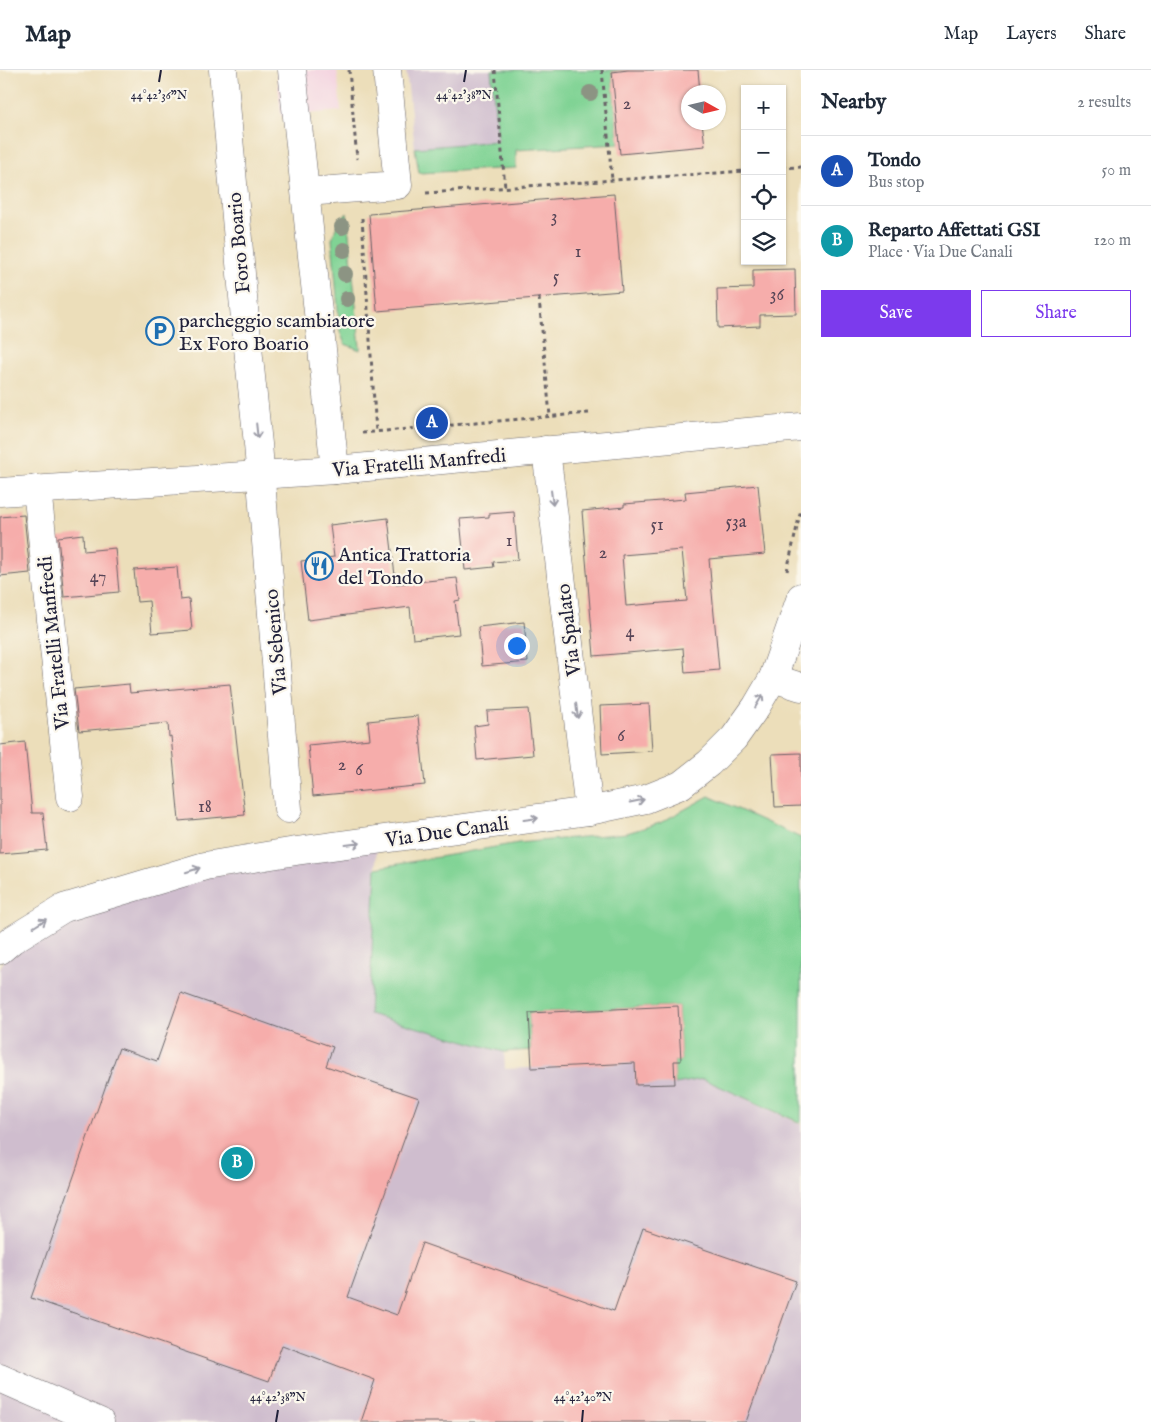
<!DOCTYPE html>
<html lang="en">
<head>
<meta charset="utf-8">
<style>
  body { margin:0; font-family:"IM FELL English",serif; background:#f6f6f7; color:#1f2937 }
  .controls { position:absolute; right:15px; top:15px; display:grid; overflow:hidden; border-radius:0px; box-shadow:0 1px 4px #0004 }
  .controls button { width:45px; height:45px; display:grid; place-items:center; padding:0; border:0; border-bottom:1px solid #e0e1e3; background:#fff; color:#1f2937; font:25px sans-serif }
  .compass { position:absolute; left:681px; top:15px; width:45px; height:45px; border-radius:50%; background:#fff; box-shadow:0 1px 4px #0004; rotate:98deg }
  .you { position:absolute; left:516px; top:575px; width:18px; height:18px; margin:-12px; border:4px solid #fff; border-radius:50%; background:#1a73e8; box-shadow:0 0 0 8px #1a73e833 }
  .badge { display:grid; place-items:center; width:32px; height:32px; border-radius:50%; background:#7c3aed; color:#fff; font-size:16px; font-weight:700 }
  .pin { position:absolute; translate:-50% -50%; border:2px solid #fff; box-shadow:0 1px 5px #0006 }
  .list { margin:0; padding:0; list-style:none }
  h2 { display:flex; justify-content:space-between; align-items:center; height:65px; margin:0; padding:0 20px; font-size:21px }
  h2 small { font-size:16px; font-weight:400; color:#747a83 }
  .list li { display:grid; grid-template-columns:32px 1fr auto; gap:15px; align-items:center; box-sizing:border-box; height:70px; padding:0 20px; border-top:1px solid #e0e1e3 }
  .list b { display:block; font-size:19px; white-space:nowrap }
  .list p { margin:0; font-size:16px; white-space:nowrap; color:#747a83 }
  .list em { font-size:16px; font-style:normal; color:#747a83 }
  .actions { display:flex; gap:10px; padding:15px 20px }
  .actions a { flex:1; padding:11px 0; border:1px solid #7c3aed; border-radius:0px; text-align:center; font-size:18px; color:#7c3aed }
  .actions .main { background:#7c3aed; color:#fff }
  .icon { flex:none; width:28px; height:28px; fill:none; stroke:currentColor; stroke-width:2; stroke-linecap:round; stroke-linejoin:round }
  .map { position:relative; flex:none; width:801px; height:1352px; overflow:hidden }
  header { display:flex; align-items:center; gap:30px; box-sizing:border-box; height:70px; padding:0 25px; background:#fff; border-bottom:1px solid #e0e1e3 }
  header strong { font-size:24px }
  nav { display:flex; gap:28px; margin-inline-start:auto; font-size:18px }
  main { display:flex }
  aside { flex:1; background:#fff }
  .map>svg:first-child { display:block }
</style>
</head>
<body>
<header>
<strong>Map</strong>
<nav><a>Map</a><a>Layers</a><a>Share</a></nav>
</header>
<main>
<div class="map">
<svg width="801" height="1352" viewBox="0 0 801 1352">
  <rect width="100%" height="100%" fill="#fbf7ec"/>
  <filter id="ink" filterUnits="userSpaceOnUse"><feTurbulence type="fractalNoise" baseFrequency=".02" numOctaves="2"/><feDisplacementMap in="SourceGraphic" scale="10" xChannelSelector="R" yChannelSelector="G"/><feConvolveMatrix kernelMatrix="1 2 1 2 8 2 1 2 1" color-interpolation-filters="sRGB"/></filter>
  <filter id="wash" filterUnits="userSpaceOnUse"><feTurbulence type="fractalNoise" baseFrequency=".0096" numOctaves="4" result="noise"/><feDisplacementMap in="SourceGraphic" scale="20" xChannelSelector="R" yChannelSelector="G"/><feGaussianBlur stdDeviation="1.12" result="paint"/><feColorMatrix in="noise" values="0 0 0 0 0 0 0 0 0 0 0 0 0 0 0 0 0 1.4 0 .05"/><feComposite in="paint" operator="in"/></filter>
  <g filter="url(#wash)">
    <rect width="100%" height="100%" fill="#ecdeba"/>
    <!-- built -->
    <polygon fill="#f3cfdf" points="277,0 337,0 341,41 281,46"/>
    <!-- industrial -->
    <g fill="#cfbdce">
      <polygon points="406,0 491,0 498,71 415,78"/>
      <polygon points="377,771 369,944 504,982 505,999 635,993 636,1015 675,1014 703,1009 801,1054 801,1352 0,1352 0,898 15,869 88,831"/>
    </g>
    <!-- green -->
    <g fill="#80d394" stroke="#517a68">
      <polygon points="491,0 628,0 612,2 619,74 516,80 516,98 419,103 415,78 498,71"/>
      <polygon points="347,143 360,277 360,280 345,274 340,262 332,169 337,155"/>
      <polygon points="709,726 801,768 801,1053 703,1009 675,1014 674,991 681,991 678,936 529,943 531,980 504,982 369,944 376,798 518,773 627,763 660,753"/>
    </g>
    <g id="blocks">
      <!-- building -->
      <g fill="#f6adab" fill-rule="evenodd">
        <polygon points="628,0 698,0 700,22 688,22 688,52 702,52 705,76 620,84 612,2"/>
        <polygon points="614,124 622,221 377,241 369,144"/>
        <polygon points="795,199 796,244 760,245 760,256 718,258 717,219 753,218 753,200"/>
        <path d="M758 415 765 484 709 489 719 600 685 603 683 578 594 586 582 441 624 437V434L686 429 685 422ZM682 480 687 531 626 536 622 485Z"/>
        <polygon points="514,442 518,490 493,492 494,497 465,500 460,449 489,447 489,444"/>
        <polygon points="24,445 30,503 0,506 0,447"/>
        <polygon points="388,448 396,514 457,508 460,530 455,531 459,564 413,569 410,537 308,550 301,491 334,487 330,455"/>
        <polygon points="83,464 84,481 115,478 119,522 64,527 58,467"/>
        <polygon points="177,497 180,530 189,529 192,560 152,563 149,531 137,532 134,500"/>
        <polygon points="524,552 528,592 482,596 478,557"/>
        <polygon points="129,614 130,623 230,614 245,745 179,751 171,666 169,667 168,653 79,661 74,619"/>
        <polygon points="649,634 652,681 602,684 600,636"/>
        <polygon points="528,639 533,685 477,690 474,656 488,654 487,641"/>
        <polygon points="418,646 425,715 313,726 308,675 370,669 368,651"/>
        <polygon points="25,672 32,743 43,743 47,780 0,784 0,675"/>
        <polygon points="801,683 801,736 775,737 772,684"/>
        <polygon points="181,923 333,977 326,996 419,1028 348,1227 397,1245 422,1173 614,1241 643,1158 796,1211 746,1352 361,1352 375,1310 282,1275 269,1311 31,1228 119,978 157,991"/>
        <polygon points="678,936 681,991 674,991 675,1014 636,1015 635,993 532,998 529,943"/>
      </g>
    </g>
  </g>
  <g filter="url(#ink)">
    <use href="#blocks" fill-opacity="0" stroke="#696467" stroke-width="1"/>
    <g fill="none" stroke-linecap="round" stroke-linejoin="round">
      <defs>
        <g id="minor">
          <polyline points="223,0 245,249 258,374 288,739"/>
          <polyline points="292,0 335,400"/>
          <polyline points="306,122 398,115 387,0"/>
          <polyline points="546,380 589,741"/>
          <polyline points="37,419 70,727"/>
          <polyline points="773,608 801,617"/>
          <polyline points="0,880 12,870 64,838 205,796 296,781 589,741 646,729 681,715 709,693 734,668 756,637 773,608 801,527"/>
          <polyline points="0,1308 100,1352"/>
        </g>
        <polyline id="major" points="0,422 335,400 801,357"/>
      </defs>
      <!-- minor casing -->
      <use href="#minor" stroke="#696467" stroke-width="29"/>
      <!-- major casing -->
      <use href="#major" stroke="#696467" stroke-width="29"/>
      <!-- path -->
      <g stroke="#696467" stroke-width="3" stroke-dasharray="4 4" stroke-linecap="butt">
        <polyline points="349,0 357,89"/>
        <polyline points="495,0 505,118"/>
        <polyline points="602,0 612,110"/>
        <polyline points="782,98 801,97"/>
        <polyline points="426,123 745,101"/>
        <polyline points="362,148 376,362"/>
        <polyline points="539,228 550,346"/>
        <polyline points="362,363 589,343"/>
        <polyline points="787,501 801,439"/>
      </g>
      <!-- minor -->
      <use href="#minor" stroke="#fff" stroke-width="28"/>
      <!-- major -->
      <use href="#major" stroke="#fff" stroke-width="28"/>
    </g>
    <!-- trees -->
    <g fill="#8c9483">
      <circle cx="590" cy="23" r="8"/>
      <circle cx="342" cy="157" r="8"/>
      <circle cx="344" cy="180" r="8"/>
      <circle cx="345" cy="204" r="8"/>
      <circle cx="347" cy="229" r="8"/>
    </g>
    <!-- one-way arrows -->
    <defs><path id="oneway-shaft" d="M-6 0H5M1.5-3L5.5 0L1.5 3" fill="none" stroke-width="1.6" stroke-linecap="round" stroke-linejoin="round" transform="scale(1.25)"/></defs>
    <g stroke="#9c9ca7">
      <use href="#oneway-shaft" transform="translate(257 361) rotate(84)"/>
      <use href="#oneway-shaft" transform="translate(552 428) rotate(83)"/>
      <use href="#oneway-shaft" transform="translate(759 631) rotate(-59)"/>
      <use href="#oneway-shaft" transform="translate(577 641) rotate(83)"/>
      <use href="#oneway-shaft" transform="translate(637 731) rotate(-12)"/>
      <use href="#oneway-shaft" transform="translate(531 749) rotate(-8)"/>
      <use href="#oneway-shaft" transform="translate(353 774) rotate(-7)"/>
      <use href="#oneway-shaft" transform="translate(193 800) rotate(-17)"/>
      <use href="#oneway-shaft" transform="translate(40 853) rotate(-32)"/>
    </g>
  </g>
  <!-- ticks -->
  <path fill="none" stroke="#22223b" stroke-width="2" d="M159 12 161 0M464 12 466 0M276 1352 278 1340M582 1352 583 1340"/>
  <!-- icons -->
  <defs>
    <symbol id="parking-ring" viewBox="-11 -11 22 22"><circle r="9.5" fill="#fbf7ec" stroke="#1f6fb2" stroke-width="1.5"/><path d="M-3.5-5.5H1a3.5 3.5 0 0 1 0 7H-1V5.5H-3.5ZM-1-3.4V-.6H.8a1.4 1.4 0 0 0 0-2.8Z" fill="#1f6fb2"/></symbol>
    <symbol id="restaurant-ring" viewBox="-11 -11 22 22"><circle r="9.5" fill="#fbf7ec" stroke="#1f6fb2" stroke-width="1.5"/><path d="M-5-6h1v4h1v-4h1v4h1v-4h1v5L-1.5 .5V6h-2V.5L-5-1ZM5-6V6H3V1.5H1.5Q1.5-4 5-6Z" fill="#1f6fb2"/></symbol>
  </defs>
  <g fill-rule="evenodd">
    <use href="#parking-ring" x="144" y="245" width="32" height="32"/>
    <use href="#restaurant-ring" x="303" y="480" width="32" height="32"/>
  </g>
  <g text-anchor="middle" stroke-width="4.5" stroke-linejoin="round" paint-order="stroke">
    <!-- number labels -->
    <g font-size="18" fill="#574557">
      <text x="627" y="39">2</text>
      <text x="554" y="152">3</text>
      <text x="578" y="187">1</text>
      <text x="556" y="212">5</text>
      <text x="777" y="230">36</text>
      <text x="736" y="457">53a</text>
      <text x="657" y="460">51</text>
      <text x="509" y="476">1</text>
      <text x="603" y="488">2</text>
      <text x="98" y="512">47</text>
      <text x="630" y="567">4</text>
      <text x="621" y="671">6</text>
      <text x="342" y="700">2</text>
      <text x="359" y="705">6</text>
      <text x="205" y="742">18</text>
    </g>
    <!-- street labels -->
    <g font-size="20" fill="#22223b" stroke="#fbf7ec">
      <text transform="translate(238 173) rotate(-95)" y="7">Foro Boario</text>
      <text transform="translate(419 392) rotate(-5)" y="7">Via Fratelli Manfredi</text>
      <text transform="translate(568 560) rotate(-97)" y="7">Via Spalato</text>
      <text transform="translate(275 572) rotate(-95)" y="7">Via Sebenico</text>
      <text transform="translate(53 573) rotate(-96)" y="7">Via Fratelli Manfredi</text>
      <text transform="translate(447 761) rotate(-8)" y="7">Via Due Canali</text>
    </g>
    <!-- poi labels -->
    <g font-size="20" fill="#22223b" stroke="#fbf7ec" text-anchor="start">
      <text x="179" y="257">parcheggio scambiatore<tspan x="179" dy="23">Ex Foro Boario</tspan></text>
      <text x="338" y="491">Antica Trattoria<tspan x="338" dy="23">del Tondo</tspan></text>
    </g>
  </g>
  <g font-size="12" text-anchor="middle" fill="#22223b" stroke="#fbf7ec" stroke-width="4.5" stroke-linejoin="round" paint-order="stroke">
    <text x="159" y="29">44°42'36"N</text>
    <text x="464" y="29">44°42'38"N</text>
    <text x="278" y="1331">44°42'38"N</text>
    <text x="583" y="1331">44°42'40"N</text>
  </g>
</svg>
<div class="controls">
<button>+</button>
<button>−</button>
<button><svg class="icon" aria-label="locate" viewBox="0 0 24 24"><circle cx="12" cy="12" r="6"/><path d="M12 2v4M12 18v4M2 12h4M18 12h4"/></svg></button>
<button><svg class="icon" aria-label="layers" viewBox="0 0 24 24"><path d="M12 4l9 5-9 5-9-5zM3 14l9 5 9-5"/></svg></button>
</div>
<svg class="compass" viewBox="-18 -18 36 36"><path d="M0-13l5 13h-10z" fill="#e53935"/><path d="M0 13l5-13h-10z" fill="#747a83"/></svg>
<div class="you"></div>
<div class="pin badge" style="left:432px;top:353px;background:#1a4fb4">A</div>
<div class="pin badge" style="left:237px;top:1093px;background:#0f9aa8">B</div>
</div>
<aside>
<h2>Nearby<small>2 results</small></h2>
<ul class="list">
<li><span class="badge" style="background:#1a4fb4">A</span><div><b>Tondo</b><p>Bus stop</p></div><em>50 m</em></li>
<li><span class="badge" style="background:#0f9aa8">B</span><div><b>Reparto Affettati GSI</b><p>Place · Via Due Canali</p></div><em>120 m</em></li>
</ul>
<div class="actions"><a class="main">Save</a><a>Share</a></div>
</aside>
</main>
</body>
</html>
